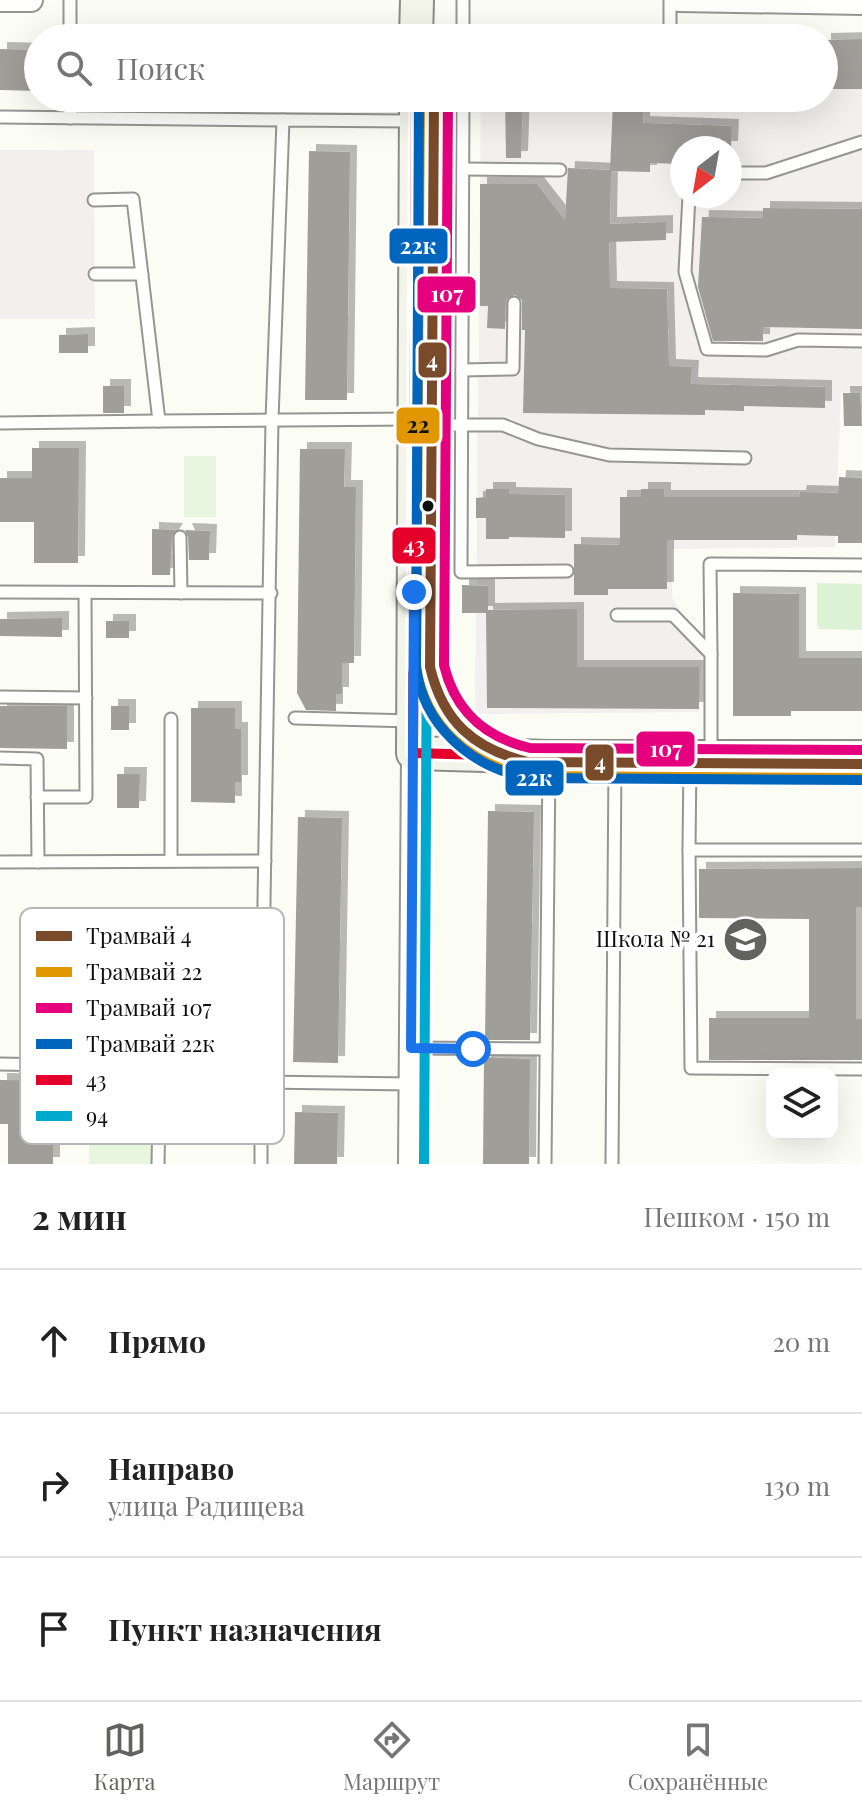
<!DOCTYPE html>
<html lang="ru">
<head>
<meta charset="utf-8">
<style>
  body { margin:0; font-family:"Playfair Display",serif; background:#f6f6f6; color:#222 }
  .controls { position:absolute; right:24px; bottom:24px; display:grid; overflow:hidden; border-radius:16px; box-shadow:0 8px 32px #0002 }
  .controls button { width:72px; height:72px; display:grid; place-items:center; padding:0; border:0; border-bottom:2px solid #e0e0e0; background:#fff; color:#222; font:40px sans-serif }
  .compass { position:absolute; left:670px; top:136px; width:72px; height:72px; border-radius:50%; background:#fff; box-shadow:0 8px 32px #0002; rotate:211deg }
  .stop { position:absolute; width:24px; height:24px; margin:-18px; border:6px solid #1a73e8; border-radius:50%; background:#fff }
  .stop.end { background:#1a73e8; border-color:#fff; box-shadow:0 2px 8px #0008 }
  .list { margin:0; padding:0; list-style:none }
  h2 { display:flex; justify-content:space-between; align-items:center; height:104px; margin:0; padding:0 32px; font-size:34px }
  h2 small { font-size:26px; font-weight:400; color:#767676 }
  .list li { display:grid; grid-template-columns:52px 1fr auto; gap:24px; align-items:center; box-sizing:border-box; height:144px; padding:0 32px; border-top:2px solid #e0e0e0 }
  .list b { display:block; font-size:30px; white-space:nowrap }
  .list p { margin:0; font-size:26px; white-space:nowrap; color:#767676 }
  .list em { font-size:26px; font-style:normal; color:#767676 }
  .icon { flex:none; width:44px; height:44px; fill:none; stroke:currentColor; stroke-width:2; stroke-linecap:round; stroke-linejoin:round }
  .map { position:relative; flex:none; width:862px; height:1164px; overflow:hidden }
  .search { position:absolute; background:#fff; box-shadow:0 8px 32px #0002; left:24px; right:24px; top:24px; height:88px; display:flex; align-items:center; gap:20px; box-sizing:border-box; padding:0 28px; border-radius:44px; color:#767676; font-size:30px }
  .sheet { height:536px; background:#fff }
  nav { display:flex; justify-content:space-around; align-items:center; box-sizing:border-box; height:112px; border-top:2px solid #e0e0e0; background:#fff; font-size:22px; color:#767676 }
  nav a { display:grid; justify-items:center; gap:4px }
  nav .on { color:#62625f }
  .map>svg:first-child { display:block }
</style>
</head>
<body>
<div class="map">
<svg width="862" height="1164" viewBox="0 0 862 1164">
  <defs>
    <filter id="shadow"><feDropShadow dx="7" dy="-7" stdDeviation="0" flood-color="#0004"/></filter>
  </defs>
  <rect width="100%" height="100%" fill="#fbfcf4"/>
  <!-- industrial -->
  <g fill="#f3efef" fill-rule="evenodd">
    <polygon points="482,35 616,37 654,38 482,38"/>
    <path d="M824 51H862V391L841 392 835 547 672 549V597L702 648 699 712 475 714 481 98H824ZM682 148H730V196H682Z"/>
    <polygon points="0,150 94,150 95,319 0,319"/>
  </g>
  <!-- green -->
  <polygon fill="#ddf2d5" points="817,583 862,584 862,630 819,629 817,625"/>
  <!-- pitch -->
  <g fill="#e8f5df">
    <rect x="184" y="456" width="32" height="61"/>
    <polygon points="89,1132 155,1133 155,1164 89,1164"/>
  </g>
  <!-- building -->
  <g fill="#9f9e99" filter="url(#shadow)">
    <polygon points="862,39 862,89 824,89 824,40"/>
    <polygon points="0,49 38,50 38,91 0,90"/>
    <polygon points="505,98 523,98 521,158 506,158"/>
    <polygon points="613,102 644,103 643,123 732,126 731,148 682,148 682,164 650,163 650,172 611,171 610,224 666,222 666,240 609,242 610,288 667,289 669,366 692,367 691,384 825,387 825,408 744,406 744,411 705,410 705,415 523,413 525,330 522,330 522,300 515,295 506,299 505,329 487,328 488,306 480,306 480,184 537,184 565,220 568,168 610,170"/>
    <polygon points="309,151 350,152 347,400 305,400"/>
    <polygon points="763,208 862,209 862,329 763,327 763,341 713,341 698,287 702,217 763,218"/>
    <polygon points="88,334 88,353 59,353 59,335"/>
    <rect x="103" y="386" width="21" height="27"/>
    <polygon points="843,393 860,393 862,426 844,426"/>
    <polygon points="32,448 79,448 78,563 34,563 34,522 0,522 0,478 32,478"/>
    <polygon points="300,449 345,449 344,487 356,487 354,663 342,663 342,694 336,694 336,711 306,710 297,693"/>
    <polygon points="839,477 862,478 862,543 838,543 838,536 797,535 797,540 667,540 667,589 608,589 608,595 574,595 574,544 620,545 620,497 641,497 641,489 664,489 664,497 799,497 800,492 838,493"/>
    <polygon points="486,489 509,489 509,494 565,495 565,538 509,537 509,539 486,539 486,518 476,518 476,498 486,497"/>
    <polygon points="152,529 176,530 172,536 170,575 152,575"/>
    <polygon points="185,530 210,531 209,560 189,560 188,537"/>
    <polygon points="462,585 488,586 488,610 577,609 577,667 699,667 699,709 487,708 486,613 462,613"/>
    <polygon points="733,593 799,594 799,658 862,658 862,711 791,711 791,716 733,716"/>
    <polygon points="62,618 62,637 0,636 0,619"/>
    <rect x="106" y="621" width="23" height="17"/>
    <polygon points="0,706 67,706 67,749 0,748"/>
    <rect x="111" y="706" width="18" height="24"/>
    <polygon points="191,708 235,708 235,729 241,729 241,782 235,782 235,803 191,802"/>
    <polygon points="117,774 140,774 139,808 117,808"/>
    <polygon points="488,811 534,812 530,1040 485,1040"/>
    <polygon points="298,817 342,818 338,1063 293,1062"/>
    <polygon points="862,868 862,907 856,907 856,1019 862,1019 862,1060 709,1060 709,1018 809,1018 809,919 699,918 699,869"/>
    <polygon points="484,1057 530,1059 529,1164 483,1164"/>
    <polygon points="0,1080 151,1082 150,1127 53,1126 53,1164 8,1164 8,1124 0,1124"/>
    <polygon points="295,1112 338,1113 337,1164 294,1164"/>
  </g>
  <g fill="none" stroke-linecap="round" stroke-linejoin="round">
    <defs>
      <g id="lane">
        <polyline points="70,38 70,0"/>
        <polyline points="463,38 463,0"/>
        <polyline points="670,38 670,0"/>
        <polyline points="463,98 461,572 567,571"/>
        <polyline points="0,117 283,120"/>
        <polyline points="70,118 70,98"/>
        <polyline points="463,169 560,170"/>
        <polyline points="730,173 766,173 862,142"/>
        <polyline points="689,196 685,272 707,349 766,350 798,340 862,341"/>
        <polyline points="94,200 133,199 159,421 413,419"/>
        <polyline points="95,274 142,274"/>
        <polyline points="462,370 513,369 514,303"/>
        <polyline points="0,423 159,421"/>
        <polyline points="418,425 503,425 538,439 609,455 745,458"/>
        <polyline points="180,537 181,593"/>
        <polyline points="0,592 271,593"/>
        <polyline points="617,615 673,615 711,654 711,755"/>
        <polyline points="711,654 710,564 862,565"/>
        <polyline points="0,697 86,698"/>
        <polyline points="295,718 412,721"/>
        <polyline points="0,758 37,759 38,862"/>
        <polyline points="37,797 86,797 85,593"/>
        <polyline points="689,850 690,759"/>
        <polyline points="862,850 689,850 691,1068 862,1069"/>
        <polyline points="171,861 171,719"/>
        <polyline points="0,862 265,861"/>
        <polyline points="411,1048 546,1049"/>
        <polyline points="0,1064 160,1067 182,1057 262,1058"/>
        <polyline points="411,1084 261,1082 272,420 283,120 411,121"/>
        <polyline points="158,1164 160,1067"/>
        <polyline points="261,1164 261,1082"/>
        <polyline points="545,1164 549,761"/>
        <polyline points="612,1164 615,761"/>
      </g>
      <g id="street">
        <polyline points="0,0 31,0"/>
        <polyline points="679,0 862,3"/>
        <polyline points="410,1164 413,753"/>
      </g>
      <g id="secondary">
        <polyline points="416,38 417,0"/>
        <polyline points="416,98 413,753 549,757 862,757"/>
      </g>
    </defs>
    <!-- lane casing -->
    <use href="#lane" stroke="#959692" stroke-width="15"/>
    <!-- street casing -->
    <use href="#street" stroke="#959692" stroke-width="26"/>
    <!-- secondary casing -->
    <use href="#secondary" stroke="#8c8c89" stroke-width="36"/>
    <!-- lane -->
    <use href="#lane" stroke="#fefffd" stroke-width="11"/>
    <!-- street -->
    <use href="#street" stroke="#fefffd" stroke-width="22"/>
    <!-- secondary -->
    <use href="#secondary" stroke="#f3f5eb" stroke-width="32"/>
    <defs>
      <g id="bus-1">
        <polyline points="413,753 416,98"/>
        <polyline points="413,753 549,757 862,757"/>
      </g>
      <polyline id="bus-2" points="424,1164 430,98"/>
    </defs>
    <!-- bus-1 casing -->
    <use href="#bus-1" stroke="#fff" stroke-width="16"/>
    <!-- bus-2 casing -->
    <use href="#bus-2" stroke="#fff" stroke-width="16"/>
    <!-- bus-1 -->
    <use href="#bus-1" stroke="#e4002b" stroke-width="10"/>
    <!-- bus-2 -->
    <use href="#bus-2" stroke="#00a9ce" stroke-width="10"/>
    <defs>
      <path id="tram-1" d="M434 98 430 667C443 722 474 749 528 762L862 764"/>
      <path id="tram-2" d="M420 98 416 667C426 727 469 763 526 776L862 778"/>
      <path id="tram-3" d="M448 98 444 665C455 711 484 737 530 748L862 750"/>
      <path id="tram-4" d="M419 98 416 666C423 726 470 766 527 778L862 780"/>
    </defs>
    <!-- tram-1 casing -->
    <use href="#tram-1" stroke="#fff" stroke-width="16"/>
    <!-- tram-2 casing -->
    <use href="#tram-2" stroke="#fff" stroke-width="16"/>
    <!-- tram-3 casing -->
    <use href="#tram-3" stroke="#fff" stroke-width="16"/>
    <!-- tram-4 casing -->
    <use href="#tram-4" stroke="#fff" stroke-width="16"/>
    <!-- tram-1 -->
    <use href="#tram-1" stroke="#7a4b2a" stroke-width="10"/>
    <!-- tram-2 -->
    <use href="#tram-2" stroke="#e09702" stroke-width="10"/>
    <!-- tram-3 -->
    <use href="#tram-3" stroke="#e5007d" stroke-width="10"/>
    <!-- tram-4 -->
    <use href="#tram-4" stroke="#0065bd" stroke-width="10"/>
  </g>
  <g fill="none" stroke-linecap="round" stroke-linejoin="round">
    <!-- route -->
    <polyline stroke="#1a73e8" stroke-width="10" points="414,592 411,1048 473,1049"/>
  </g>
  <!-- icons -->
  <defs>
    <symbol id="school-disc" viewBox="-11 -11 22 22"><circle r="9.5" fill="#62625f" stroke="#fff"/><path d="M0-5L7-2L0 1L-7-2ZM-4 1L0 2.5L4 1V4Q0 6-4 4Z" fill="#fff"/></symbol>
  </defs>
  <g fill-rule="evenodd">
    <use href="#school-disc" x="720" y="914" width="51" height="51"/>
  </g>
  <!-- markers -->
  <circle fill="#0f0f0f" stroke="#fff" stroke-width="3" cx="428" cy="506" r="7"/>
  <g text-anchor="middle" stroke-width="8" stroke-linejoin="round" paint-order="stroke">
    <!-- poi labels -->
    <g font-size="22" fill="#0f0f0f" stroke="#fff" text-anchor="end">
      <text x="715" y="947">Школа № 21</text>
    </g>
  </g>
  <!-- legend -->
  <rect x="20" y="908" width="264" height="236" rx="12" fill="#fff" stroke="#b7b7b7" stroke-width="2"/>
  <rect x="36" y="931" width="36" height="10" fill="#7a4b2a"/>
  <rect x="36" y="967" width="36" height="10" fill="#e09702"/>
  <rect x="36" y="1003" width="36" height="10" fill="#e5007d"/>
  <rect x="36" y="1039" width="36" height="10" fill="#0065bd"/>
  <rect x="36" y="1075" width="36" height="10" fill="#e4002b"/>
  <rect x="36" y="1111" width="36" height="10" fill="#00a9ce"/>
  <g font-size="22" fill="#0f0f0f">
    <text x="86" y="944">Трамвай 4</text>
    <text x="86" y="980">Трамвай 22</text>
    <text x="86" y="1016">Трамвай 107</text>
    <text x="86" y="1052">Трамвай 22к</text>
    <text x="86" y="1088">43</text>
    <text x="86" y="1124">94</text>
  </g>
  <g stroke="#fff" stroke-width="3">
    <rect x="388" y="227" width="61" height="38" rx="8" fill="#0065bd"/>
    <rect x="416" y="275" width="61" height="39" rx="8" fill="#e5007d"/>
    <rect x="417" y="341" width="31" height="38" rx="8" fill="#7a4b2a"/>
    <rect x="395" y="406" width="46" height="39" rx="8" fill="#e09702"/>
    <rect x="391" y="526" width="46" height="39" rx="8" fill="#e4002b"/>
    <rect x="635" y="730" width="61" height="38" rx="8" fill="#e5007d"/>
    <rect x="584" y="743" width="31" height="39" rx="8" fill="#7a4b2a"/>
    <rect x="504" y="759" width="61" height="38" rx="8" fill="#0065bd"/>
  </g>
  <g font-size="22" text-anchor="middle" font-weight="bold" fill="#fff">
    <text x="418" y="254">22к</text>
    <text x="447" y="302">107</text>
    <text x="432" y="368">4</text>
    <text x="414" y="553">43</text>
    <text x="666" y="757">107</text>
    <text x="600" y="770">4</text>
    <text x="534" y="786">22к</text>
  </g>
  <g font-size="22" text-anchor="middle" font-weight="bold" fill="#111">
    <text x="418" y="433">22</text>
  </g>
</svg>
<div class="controls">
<button><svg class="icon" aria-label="layers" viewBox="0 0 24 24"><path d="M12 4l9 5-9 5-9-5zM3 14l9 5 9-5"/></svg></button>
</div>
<svg class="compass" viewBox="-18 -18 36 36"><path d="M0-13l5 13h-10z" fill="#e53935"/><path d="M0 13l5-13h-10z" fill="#767676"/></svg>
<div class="stop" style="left:473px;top:1049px"></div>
<div class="stop end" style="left:414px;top:592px"></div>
<div class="search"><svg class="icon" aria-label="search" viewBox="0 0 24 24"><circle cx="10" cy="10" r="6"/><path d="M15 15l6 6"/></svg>Поиск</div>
</div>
<section class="sheet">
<h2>2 мин<small>Пешком · 150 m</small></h2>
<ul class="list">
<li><svg class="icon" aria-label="ahead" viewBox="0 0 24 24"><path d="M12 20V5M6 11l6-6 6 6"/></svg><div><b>Прямо</b></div><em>20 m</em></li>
<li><svg class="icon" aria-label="right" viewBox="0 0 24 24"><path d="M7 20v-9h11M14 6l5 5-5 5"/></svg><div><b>Направо</b><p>улица Радищева</p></div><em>130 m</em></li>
<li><svg class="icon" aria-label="arrive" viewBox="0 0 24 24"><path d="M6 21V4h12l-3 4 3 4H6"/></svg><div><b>Пункт назначения</b></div></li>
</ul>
</section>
<nav>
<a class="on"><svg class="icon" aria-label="map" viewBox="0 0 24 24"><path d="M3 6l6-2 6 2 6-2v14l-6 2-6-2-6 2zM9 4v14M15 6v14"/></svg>Карта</a>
<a><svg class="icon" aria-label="directions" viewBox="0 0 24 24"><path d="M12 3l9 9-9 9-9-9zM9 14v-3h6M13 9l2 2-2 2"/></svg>Маршрут</a>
<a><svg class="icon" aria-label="saved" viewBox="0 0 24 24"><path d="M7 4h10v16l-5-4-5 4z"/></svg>Сохранённые</a>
</nav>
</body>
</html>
